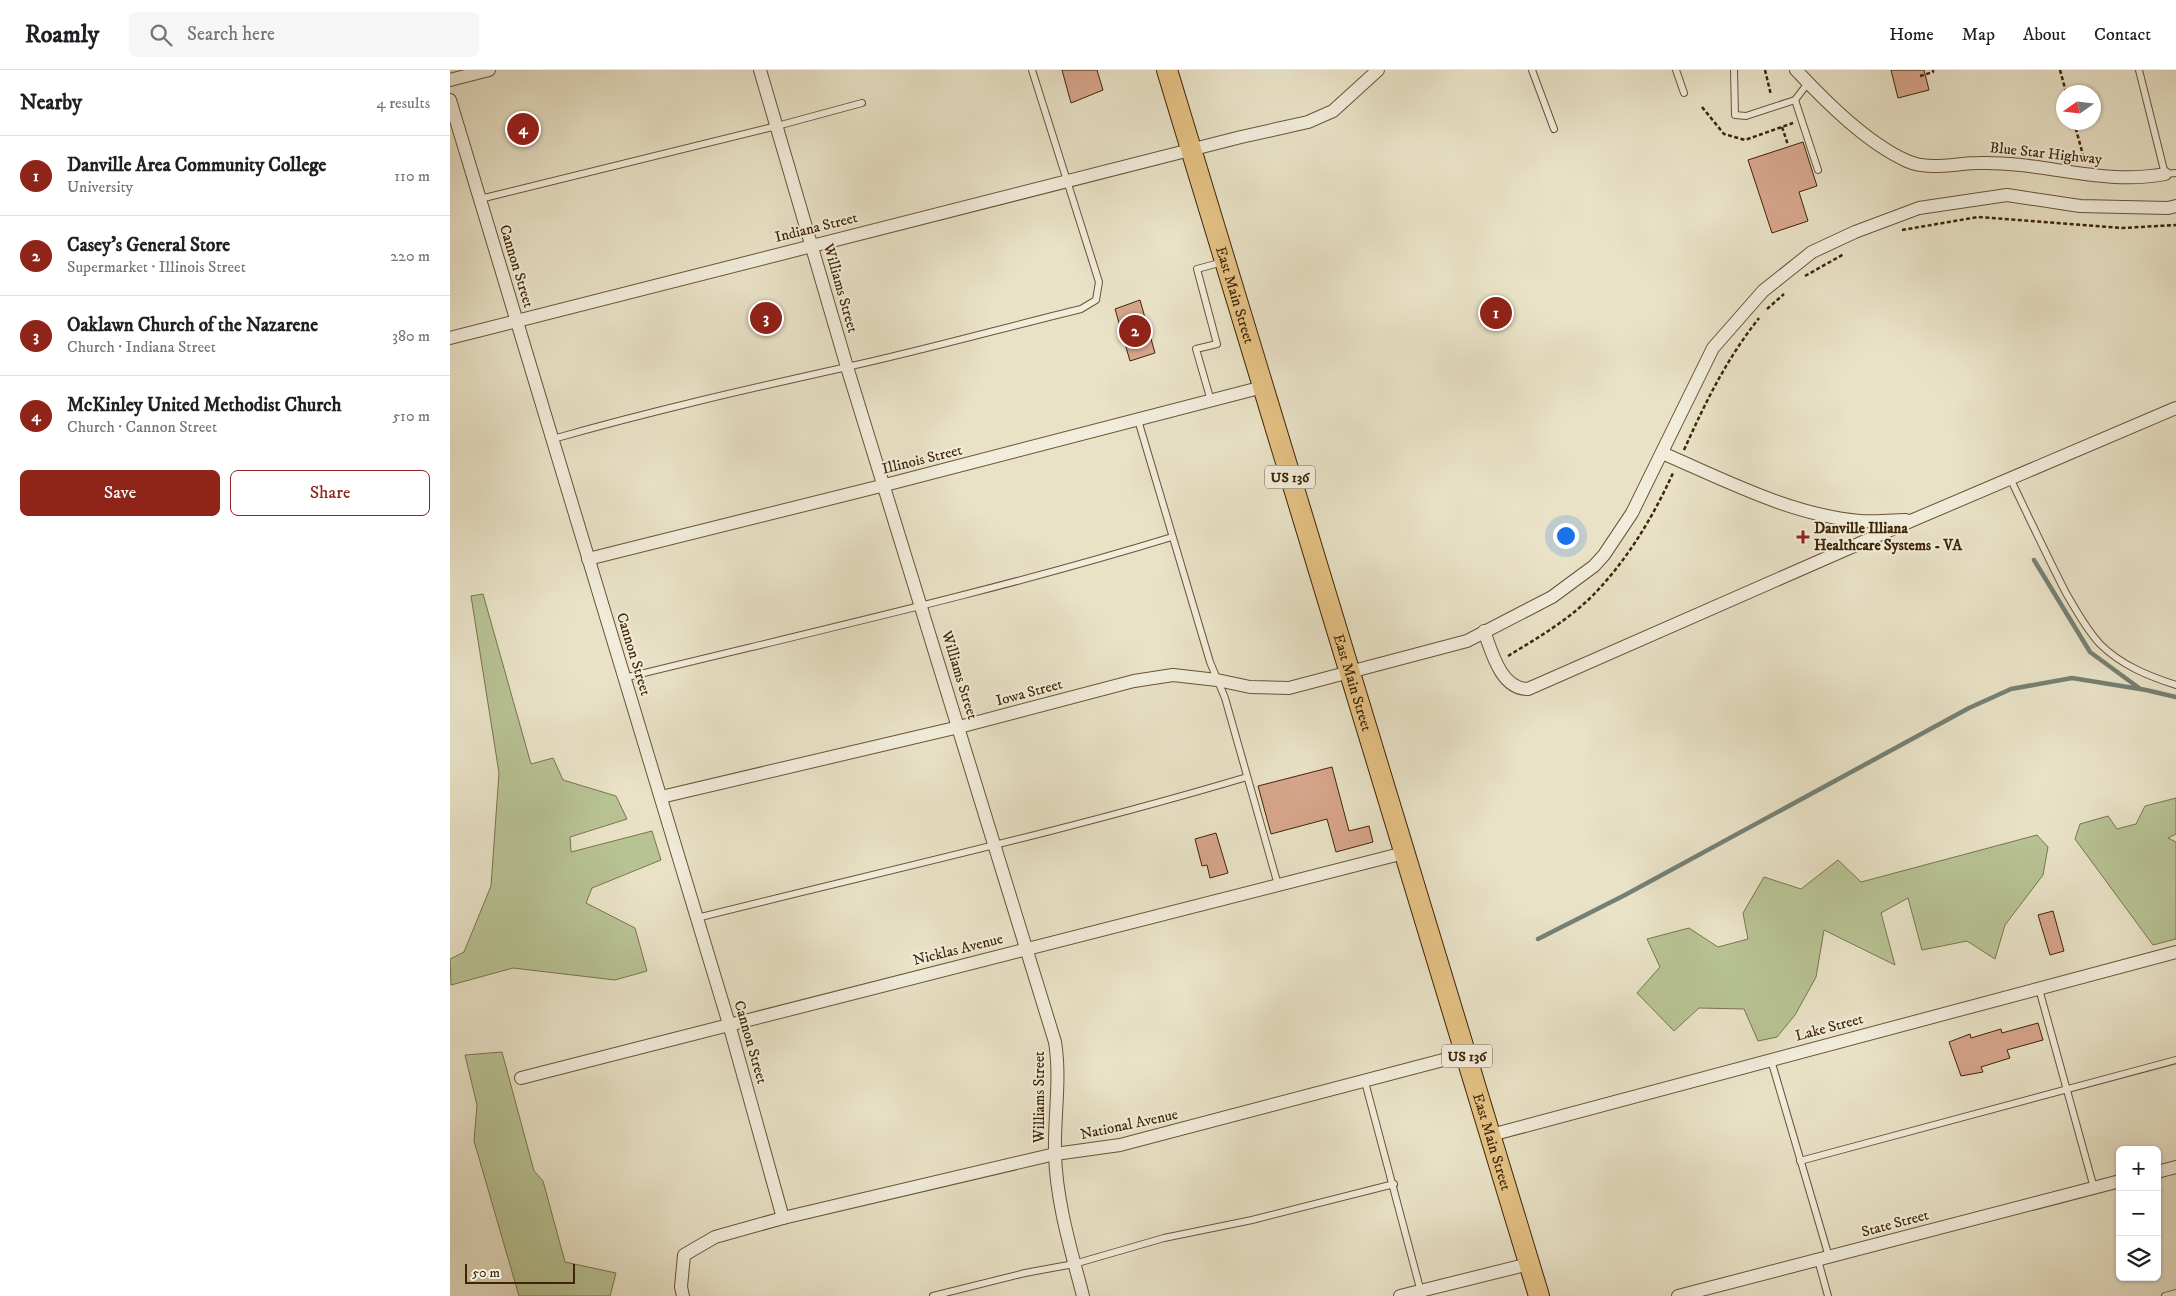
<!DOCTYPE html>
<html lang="en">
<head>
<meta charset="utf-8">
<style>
  body { margin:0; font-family:"IM FELL DW Pica",serif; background:#f6f6f6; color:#202124 }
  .controls { position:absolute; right:15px; bottom:15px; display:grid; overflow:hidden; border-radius:8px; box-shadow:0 1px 4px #0004 }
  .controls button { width:45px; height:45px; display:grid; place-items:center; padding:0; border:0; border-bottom:1px solid #e0e0e0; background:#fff; color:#202124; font:25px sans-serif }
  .compass { position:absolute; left:1606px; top:15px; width:45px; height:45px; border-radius:50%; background:#fff; box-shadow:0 1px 4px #0004; rotate:256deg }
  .scale { position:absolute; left:15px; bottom:12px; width:110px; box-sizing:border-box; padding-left:5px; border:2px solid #3e2506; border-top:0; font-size:14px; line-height:18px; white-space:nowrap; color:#3e2506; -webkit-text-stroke:4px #f1ecdb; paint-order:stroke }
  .you { position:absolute; left:1115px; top:465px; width:18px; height:18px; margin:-12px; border:4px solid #fff; border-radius:50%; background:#1a73e8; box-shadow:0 0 0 8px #1a73e833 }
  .badge { display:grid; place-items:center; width:32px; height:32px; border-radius:50%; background:#8f2418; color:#fff; font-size:16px; font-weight:700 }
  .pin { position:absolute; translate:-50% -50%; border:2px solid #fff; box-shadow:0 1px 5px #0006 }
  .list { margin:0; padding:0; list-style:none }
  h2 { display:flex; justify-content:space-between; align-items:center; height:65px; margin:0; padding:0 20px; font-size:21px }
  h2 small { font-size:16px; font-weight:400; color:#757577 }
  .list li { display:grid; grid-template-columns:32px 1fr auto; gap:15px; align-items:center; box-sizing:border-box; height:80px; padding:0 20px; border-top:1px solid #e0e0e0 }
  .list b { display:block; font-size:19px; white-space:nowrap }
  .list p { margin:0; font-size:16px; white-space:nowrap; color:#757577 }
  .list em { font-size:16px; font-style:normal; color:#757577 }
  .actions { display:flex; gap:10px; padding:15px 20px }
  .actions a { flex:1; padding:11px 0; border:1px solid #8f2418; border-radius:8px; text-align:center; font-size:18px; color:#8f2418 }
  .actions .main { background:#8f2418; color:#fff }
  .icon { flex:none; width:28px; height:28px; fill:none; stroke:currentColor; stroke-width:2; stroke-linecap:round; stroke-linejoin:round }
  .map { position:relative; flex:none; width:1726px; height:1226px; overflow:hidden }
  header { display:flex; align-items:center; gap:30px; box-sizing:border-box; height:70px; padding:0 25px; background:#fff; border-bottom:1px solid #e0e0e0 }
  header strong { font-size:24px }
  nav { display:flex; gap:28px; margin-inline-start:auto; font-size:18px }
  .search { width:350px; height:45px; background:#f6f6f6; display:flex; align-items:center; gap:12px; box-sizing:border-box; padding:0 18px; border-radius:8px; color:#757577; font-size:19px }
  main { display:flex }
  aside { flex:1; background:#fff }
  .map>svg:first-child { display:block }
</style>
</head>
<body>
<header>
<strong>Roamly</strong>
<div class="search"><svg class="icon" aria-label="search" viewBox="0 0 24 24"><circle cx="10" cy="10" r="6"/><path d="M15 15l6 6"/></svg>Search here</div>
<nav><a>Home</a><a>Map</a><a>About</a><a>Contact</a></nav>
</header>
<main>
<aside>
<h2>Nearby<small>4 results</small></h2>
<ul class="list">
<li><span class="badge">1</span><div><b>Danville Area Community College</b><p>University</p></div><em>110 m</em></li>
<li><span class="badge">2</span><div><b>Casey's General Store</b><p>Supermarket · Illinois Street</p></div><em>220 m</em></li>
<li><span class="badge">3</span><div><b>Oaklawn Church of the Nazarene</b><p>Church · Indiana Street</p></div><em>380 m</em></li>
<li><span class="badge">4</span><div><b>McKinley United Methodist Church</b><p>Church · Cannon Street</p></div><em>510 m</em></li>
</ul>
<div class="actions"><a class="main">Save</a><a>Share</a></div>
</aside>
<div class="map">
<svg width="1726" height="1226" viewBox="0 0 1726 1226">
  <rect width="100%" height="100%" fill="#e9e2c7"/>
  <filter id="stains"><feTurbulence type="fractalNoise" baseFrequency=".004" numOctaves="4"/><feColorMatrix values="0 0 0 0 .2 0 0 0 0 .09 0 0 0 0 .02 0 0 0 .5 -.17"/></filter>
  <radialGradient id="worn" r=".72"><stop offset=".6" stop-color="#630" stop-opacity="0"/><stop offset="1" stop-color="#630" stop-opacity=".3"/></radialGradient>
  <!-- green -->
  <g fill="#b8c394" stroke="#7b744d">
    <polygon points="33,524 81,694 103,688 113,710 166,726 177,749 120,767 121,782 202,761 211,790 142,818 136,833 185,858 197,901 165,910 63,898 1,915 0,889 14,882 41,816 49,703 21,526"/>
    <polygon points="1726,728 1726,764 1718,768 1726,772 1726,869 1703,875 1625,769 1630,754 1658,746 1667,759 1686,754 1695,736"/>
    <polygon points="1587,765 1598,777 1593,805 1555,855 1545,889 1517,871 1472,880 1458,828 1431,843 1445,895 1374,860 1366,907 1345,945 1327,967 1308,971 1294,939 1249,938 1224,961 1187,923 1210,897 1197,869 1239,858 1268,877 1298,869 1293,843 1314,807 1351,819 1388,790 1411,812"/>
    <polygon points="52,982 84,1101 93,1111 115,1192 166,1203 160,1226 69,1226 24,1071 27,1035 15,985"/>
  </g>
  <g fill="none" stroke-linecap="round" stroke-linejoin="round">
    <!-- stream -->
    <g stroke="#758074" stroke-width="4.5">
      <polyline points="1584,490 1640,582 1689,618"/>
      <polyline points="1088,869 1175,825 1519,638 1561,619 1622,608 1696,620 1726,627"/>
    </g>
  </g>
  <!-- building -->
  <g fill="#d7a58b" stroke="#3e2506">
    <polygon points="612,0 647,0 653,20 621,33"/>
    <polygon points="1441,0 1474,0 1479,20 1448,28"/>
    <polygon points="1353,72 1367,116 1349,122 1358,151 1322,163 1298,90"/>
    <polygon points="690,230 705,283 680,291 665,239"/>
    <polygon points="882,697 899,761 919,756 923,772 886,782 877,749 821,764 808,716"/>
    <polygon points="766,763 778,803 760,808 757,795 752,796 745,769"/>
    <polygon points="1603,841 1614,881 1600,885 1588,845"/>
    <polygon points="1588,953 1593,970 1557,980 1560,988 1531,997 1533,1002 1511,1006 1499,972 1520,964 1521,968 1551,959 1552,963"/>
  </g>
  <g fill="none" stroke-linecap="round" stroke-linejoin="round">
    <defs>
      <g id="lane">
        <polyline points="1082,0 1104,59"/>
        <polyline points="1226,0 1234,23"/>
        <polyline points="1284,0 1285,45 1296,46 1345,30 1358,13"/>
        <polyline points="1689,0 1715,104 1726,103"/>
        <polyline points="1345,30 1368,100"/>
        <polyline points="30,129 327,56 412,33"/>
        <polyline points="761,331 746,279 767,274 747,199 773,192"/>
        <polyline points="688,350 760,592 775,628 828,815"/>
        <path d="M103 369C201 341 298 319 397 297 475 280 553 258 631 239L646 230 649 212 582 0"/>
        <path d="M1561 410C1579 448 1597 486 1616 523 1626 540 1636 559 1650 574 1671 595 1698 606 1726 615"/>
        <path d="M174 608C357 563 542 522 722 467"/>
        <path d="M247 848C430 802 616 761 797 707"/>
        <polyline points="1589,919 1644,1118"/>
        <polyline points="1321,990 1379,1187"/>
        <polyline points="915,1012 971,1222"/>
        <polyline points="1350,1091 1726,990"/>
        <polyline points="1368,1190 1378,1226"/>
        <polyline points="483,1226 575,1203 624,1194 714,1168 802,1150 944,1114"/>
        <polyline points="1715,1226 1726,1223"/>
      </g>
      <g id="street">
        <path d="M310 0 397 297 605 972C611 1009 604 1046 605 1083 606 1131 621 1180 633 1226"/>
        <path d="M1346 0C1376 32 1417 73 1457 91 1479 101 1507 93 1529 93 1591 91 1653 116 1715 104"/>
        <polyline points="0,10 39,0"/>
        <polyline points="0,30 279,954 333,1148"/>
        <polyline points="0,268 791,67 858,52 883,41 928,0"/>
        <path d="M1212 383C1275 410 1341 445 1410 451 1425 452 1441 450 1456 450"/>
        <polyline points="138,489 435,415 813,317"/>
        <path d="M1034 561C1042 583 1051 619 1078 619L1463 450 1726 338"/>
        <polyline points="211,727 509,657 684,611 723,605 767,610 800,617 839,618 1017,571 1102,527 1144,496 1154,485 1182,443 1263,278 1313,221 1362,182 1405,162 1469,138 1557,125 1630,136 1718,138 1726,136"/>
        <polyline points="71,1008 954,783"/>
        <polyline points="1041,1065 1726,882"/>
        <polyline points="1707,1102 1726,1097"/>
        <polyline points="233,1226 231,1217 234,1185 265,1167 333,1148 605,1084 670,1075 1016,984"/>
        <polyline points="950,1226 1079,1194"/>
        <polyline points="1228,1226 1670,1111"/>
      </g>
      <g id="primary">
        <path id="s1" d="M717 0 1089 1226"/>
      </g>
    </defs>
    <!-- lane casing -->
    <use href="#lane" stroke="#695436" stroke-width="8"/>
    <!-- street casing -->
    <use href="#street" stroke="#695436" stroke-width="14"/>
    <!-- primary casing -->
    <use href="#primary" stroke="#3e2506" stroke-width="22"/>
    <!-- path -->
    <g stroke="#3e2506" stroke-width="2.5" stroke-dasharray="4 2.5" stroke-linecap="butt">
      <polyline points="1315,0 1321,25"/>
      <polyline points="1610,0 1616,22"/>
      <polyline points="1470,6 1483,2 1483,0"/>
      <polyline points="1252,37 1274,64 1295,70 1343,53"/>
      <polyline points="1624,52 1633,85 1642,86"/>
      <polyline points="1332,57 1338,75"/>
      <polyline points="1452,160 1528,147 1672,158 1726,155"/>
      <polyline points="1355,206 1394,184"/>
      <polyline points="1317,239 1334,224"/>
      <path d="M1234 380C1256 331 1276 290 1309 248"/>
      <path d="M1058 586C1089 567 1122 548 1147 521 1179 487 1204 445 1223 403"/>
    </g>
    <!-- lane -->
    <use href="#lane" stroke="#f1ecdb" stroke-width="6"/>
    <!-- street -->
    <use href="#street" stroke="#f1ecdb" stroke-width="12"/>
    <!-- primary -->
    <use href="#primary" stroke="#e4c184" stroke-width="20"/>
  </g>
  <!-- markers -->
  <path fill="#8f2418" stroke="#f1ecdb" stroke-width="2" d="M1350.5 459.5h5v5h5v5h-5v5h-5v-5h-5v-5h5z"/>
  <g text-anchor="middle" stroke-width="4" stroke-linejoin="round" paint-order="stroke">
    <!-- shield labels -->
    <g fill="#f1ecdb" stroke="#746146" stroke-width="1">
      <rect x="815" y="395.5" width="50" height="23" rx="4"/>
      <rect x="992" y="974.5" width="50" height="23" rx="4"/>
    </g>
    <g font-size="14" font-weight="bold" fill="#3e2506">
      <text x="840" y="412">US 136</text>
      <text x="1017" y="991">US 136</text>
    </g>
    <!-- street labels -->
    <g font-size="15" fill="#3e2506" stroke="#f1ecdb">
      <text transform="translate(1596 83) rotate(6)" y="5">Blue Star Highway</text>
      <text transform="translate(366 157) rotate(-14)" y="5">Indiana Street</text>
      <text transform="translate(67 196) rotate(73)" y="5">Cannon Street</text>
      <text transform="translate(391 218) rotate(74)" y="5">Williams Street</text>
      <text dy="5" stroke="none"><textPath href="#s1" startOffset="235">East Main Street</textPath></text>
      <text transform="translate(472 389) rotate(-14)" y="5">Illinois Street</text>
      <text transform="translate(184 584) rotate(73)" y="5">Cannon Street</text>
      <text transform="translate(510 605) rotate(73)" y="5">Williams Street</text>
      <text dy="5" stroke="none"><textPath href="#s1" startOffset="640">East Main Street</textPath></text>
      <text transform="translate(579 622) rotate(-15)" y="5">Iowa Street</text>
      <text transform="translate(508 879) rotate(-14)" y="5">Nicklas Avenue</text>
      <text transform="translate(1379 957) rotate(-15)" y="5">Lake Street</text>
      <text transform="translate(301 972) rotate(74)" y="5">Cannon Street</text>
      <text transform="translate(589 1027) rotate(-90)" y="5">Williams Street</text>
      <text transform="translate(679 1054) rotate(-12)" y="5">National Avenue</text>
      <text dy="5" stroke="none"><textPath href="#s1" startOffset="1120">East Main Street</textPath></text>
      <text transform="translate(1445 1153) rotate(-15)" y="5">State Street</text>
    </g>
    <!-- poi labels -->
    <g font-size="15" font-weight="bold" fill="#3e2506" stroke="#f1ecdb" text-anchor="start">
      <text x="1364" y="463">Danville Illiana<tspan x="1364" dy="17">Healthcare Systems - VA</tspan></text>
    </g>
  </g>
  <rect width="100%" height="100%" filter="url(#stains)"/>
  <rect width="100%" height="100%" fill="url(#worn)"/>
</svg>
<div class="controls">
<button>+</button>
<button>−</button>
<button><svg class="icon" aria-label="layers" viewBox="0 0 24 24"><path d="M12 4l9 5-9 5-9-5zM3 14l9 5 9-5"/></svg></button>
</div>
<svg class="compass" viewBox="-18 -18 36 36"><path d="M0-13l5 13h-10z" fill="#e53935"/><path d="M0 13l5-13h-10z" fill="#757577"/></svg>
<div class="scale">50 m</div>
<div class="you"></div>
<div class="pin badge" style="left:1046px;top:243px">1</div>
<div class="pin badge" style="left:685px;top:261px">2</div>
<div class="pin badge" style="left:316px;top:248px">3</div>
<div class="pin badge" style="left:73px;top:59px">4</div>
</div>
</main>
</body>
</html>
